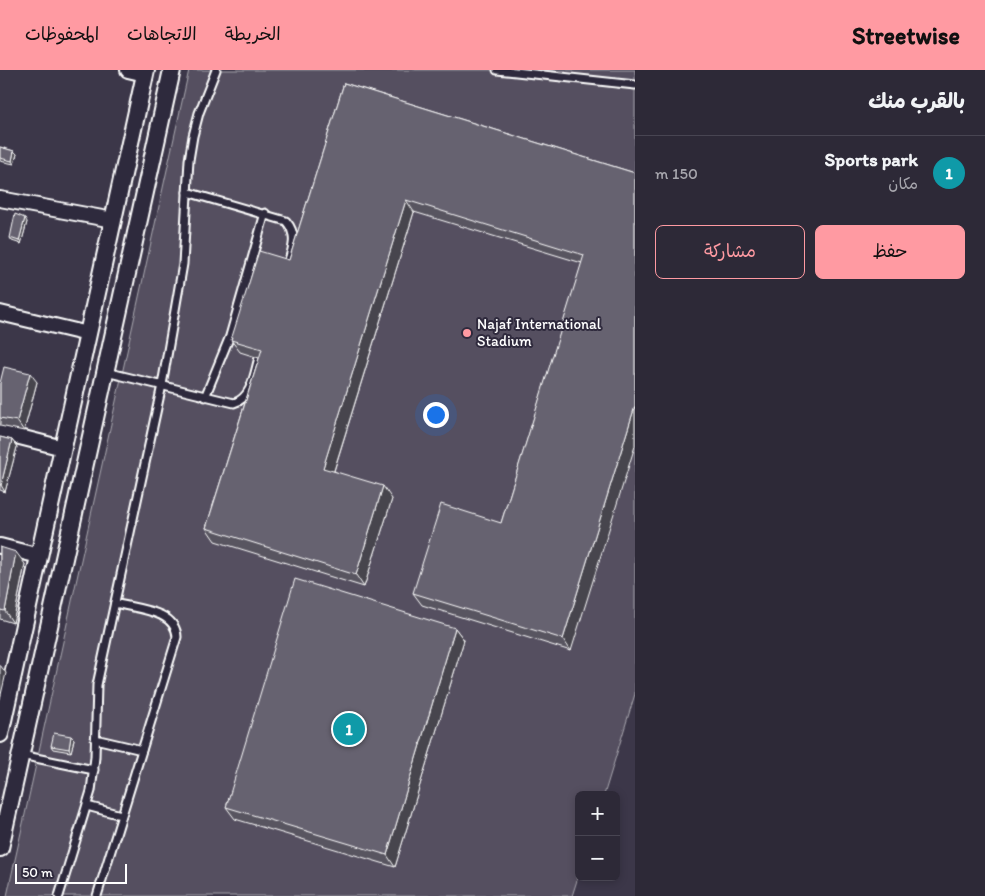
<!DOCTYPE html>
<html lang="ar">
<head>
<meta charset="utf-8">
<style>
  body { margin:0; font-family:Itim,"Playpen Sans Arabic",sans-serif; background:#35313f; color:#f1f3f6; direction:rtl }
  .controls { position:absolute; right:15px; bottom:15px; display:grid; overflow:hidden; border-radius:8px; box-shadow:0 2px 8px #0003 }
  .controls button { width:45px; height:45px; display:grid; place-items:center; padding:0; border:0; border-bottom:1px solid #484552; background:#2d2937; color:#f1f3f6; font:25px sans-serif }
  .scale { position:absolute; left:15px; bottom:12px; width:112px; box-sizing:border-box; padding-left:5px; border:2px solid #fff; border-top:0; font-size:14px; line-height:18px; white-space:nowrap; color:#fff; -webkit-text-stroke:4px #2f2a3d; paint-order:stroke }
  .you { position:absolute; left:435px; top:344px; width:18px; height:18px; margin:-12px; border:4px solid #fff; border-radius:50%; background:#1a73e8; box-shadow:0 0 0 8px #1a73e833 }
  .badge { display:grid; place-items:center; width:32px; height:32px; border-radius:50%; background:#ff9aa2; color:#fff; font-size:16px; font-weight:700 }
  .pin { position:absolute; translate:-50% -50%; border:2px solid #fff; box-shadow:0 1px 5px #0006 }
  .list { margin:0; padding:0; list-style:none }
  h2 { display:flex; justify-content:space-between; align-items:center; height:65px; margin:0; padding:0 20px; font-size:21px }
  h2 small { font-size:16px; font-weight:400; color:#a7a6ad }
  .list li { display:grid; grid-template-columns:32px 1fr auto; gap:15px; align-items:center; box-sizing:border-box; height:75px; padding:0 20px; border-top:1px solid #484552 }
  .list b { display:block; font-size:19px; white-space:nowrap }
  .list p { margin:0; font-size:16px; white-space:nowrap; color:#a7a6ad }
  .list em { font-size:16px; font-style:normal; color:#a7a6ad }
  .actions { display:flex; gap:10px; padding:15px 20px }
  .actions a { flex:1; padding:11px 0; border:1px solid #ff9aa2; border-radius:8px; text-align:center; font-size:18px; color:#ff9aa2 }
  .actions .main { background:#ff9aa2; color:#111 }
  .map { position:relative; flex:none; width:635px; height:826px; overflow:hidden; direction:ltr }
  header { display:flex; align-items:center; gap:30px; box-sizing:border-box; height:70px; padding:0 25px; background:#ff9aa2; color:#111 }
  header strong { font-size:24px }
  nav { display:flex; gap:28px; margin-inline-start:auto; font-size:18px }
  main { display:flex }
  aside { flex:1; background:#2d2937 }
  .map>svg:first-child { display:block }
</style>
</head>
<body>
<header>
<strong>Streetwise</strong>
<nav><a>الخريطة</a><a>الاتجاهات</a><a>المحفوظات</a></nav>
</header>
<main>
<aside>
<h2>بالقرب منك<small></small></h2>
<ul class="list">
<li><span class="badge" style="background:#0f9aa8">1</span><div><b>Sports park</b><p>مكان</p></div><em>150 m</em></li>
</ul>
<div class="actions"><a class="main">حفظ</a><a>مشاركة</a></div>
</aside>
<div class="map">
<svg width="635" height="826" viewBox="0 0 635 826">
  <rect width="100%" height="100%" fill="#3c3749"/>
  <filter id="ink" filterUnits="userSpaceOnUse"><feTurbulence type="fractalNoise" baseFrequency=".02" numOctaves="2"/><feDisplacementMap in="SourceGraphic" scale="10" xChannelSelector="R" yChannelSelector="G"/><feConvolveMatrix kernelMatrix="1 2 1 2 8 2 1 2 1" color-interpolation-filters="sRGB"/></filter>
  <g filter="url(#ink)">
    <!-- green -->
    <polygon fill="#555060" stroke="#aaa8b0" points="189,0 635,0 635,624 604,725 579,725 579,804 572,826 7,826"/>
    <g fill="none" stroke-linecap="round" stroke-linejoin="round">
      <defs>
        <g id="service">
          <polyline points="497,0 635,15"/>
          <path d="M187 122 286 151C299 166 292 181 286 199"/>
          <path d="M106 302 234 333C252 328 254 304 259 288"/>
          <polyline points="205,327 230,266 265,143"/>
          <polyline points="95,669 142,680"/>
          <polyline points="21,685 94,700"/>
          <polyline points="87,736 121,745"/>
          <polyline points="59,826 91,721 95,687 97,615 162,315 183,194 189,90 193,66 199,43 216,0"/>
          <path d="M97 826 177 567C176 540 136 539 115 533"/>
        </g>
        <g id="minor">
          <polyline points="128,0 145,4"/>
          <polyline points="0,129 113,150"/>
          <polyline points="0,243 88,264"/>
          <polyline points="0,362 63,378"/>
          <polyline points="0,476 39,486"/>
        </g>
        <g id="tertiary">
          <polyline points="0,664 146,0"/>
          <polyline points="0,778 172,0"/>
        </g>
      </defs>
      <!-- service casing -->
      <use href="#service" stroke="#fff" stroke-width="11"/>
      <!-- minor casing -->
      <use href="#minor" stroke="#fff" stroke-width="18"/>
      <!-- tertiary casing -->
      <use href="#tertiary" stroke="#fff" stroke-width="20"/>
      <!-- service -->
      <use href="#service" stroke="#2f2a3d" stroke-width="7"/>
      <!-- minor -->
      <use href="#minor" stroke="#2f2a3d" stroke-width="14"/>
      <!-- tertiary -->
      <use href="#tertiary" stroke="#2f2a3d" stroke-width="16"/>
    </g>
    <!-- wall -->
    <g fill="#585460" stroke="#fff">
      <polygon points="344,13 635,103 571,581 422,535 413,523 501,453 582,193 414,142 334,401 392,429 364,517 215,471 206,458 259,288 240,282 231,270 289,190"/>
      <polygon points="0,77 14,81 17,84 14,94 0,91"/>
      <polygon points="27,152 21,174 12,171 10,168"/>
      <polygon points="37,312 24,361 0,356 0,313"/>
      <polygon points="0,367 12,370 17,377 5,422 0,420"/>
      <polygon points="0,477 25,494 13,553 0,549"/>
      <polygon points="455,558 464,570 395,797 235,749 226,737"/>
      <polygon points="74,669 71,682 53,679 51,676"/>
    </g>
    <!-- shaded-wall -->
    <g fill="#47454e" stroke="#fff">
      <polygon points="14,81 17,84 14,94 12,91"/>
      <polygon points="406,130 414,142 331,410 323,398"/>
      <polygon points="25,148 27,152 21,174 19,171"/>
      <polygon points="30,303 37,312 24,361 17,351"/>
      <polygon points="635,336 635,376 571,581 563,569"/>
      <polygon points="12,370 17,377 5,422 1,415"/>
      <polygon points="383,416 392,429 364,517 356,505"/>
      <polygon points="16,482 25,494 13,553 5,541"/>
      <polygon points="455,558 464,570 395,797 387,785"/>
      <polygon points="0,595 6,603 0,629"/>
      <polygon points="71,666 74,669 71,682 69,679"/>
    </g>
    <!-- building -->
    <g fill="#666270" stroke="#fff">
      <polygon points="344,13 635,103 635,336 563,569 413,523 441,434 501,453 584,185 406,130 323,398 383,416 356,505 206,458 262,279 231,270 259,181 289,190"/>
      <polygon points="0,77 14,81 12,91 0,88"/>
      <polygon points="15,144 25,148 19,171 10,168"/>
      <polygon points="4,297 30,303 17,351 0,348 0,313"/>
      <polygon points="0,367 12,370 1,415 0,415"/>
      <polygon points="0,477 16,482 5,541 0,540"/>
      <polygon points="295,509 455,558 387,785 226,737"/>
      <polygon points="54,663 71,666 69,679 51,676"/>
    </g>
  </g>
  <!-- markers -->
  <circle fill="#ff9aa2" stroke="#2f2a3d" stroke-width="2" cx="467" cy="263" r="5"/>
  <g text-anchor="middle" stroke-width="4" stroke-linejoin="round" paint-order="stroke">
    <!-- poi labels -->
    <g font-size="15" fill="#fff" stroke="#2f2a3d" text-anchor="start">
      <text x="477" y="259">Najaf International<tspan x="477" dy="17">Stadium</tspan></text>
    </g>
  </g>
</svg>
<div class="controls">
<button>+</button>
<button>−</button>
</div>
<div class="scale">50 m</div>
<div class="you"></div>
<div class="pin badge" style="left:349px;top:659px;background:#0f9aa8">1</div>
</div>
</main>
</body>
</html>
